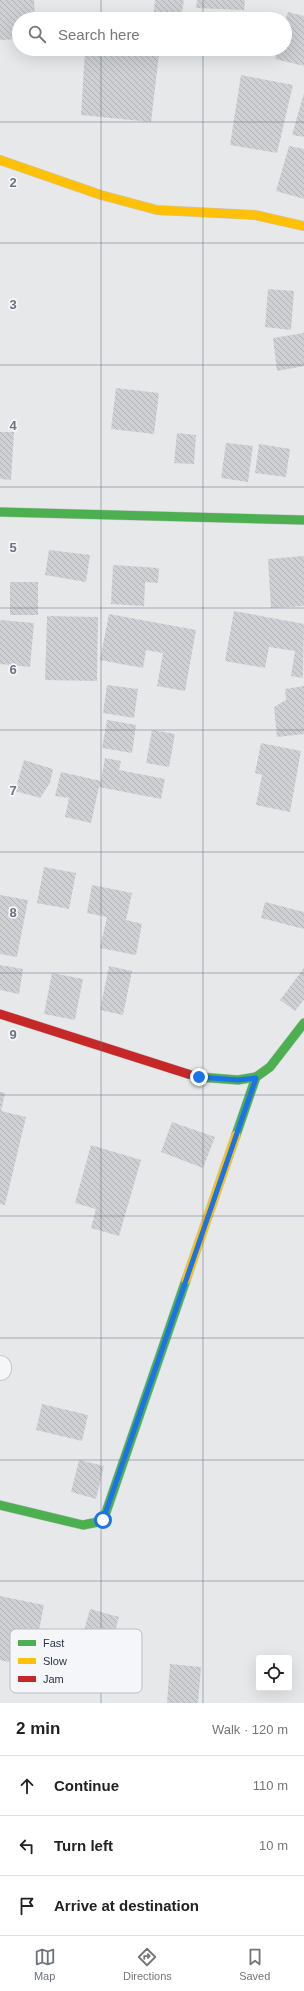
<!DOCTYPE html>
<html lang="en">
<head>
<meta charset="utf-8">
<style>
  body { margin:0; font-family:Helvetica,sans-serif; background:#f6f6f6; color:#222 }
  .controls { position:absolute; right:12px; bottom:12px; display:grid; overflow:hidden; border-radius:4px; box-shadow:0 4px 16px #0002 }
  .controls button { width:36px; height:36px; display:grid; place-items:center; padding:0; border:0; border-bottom:1px solid #e0e0e0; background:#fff; color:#222; font:20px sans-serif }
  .stop { position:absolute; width:12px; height:12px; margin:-9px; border:3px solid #1a73e8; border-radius:50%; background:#fff }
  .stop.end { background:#1a73e8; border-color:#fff; box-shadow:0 1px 4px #0008 }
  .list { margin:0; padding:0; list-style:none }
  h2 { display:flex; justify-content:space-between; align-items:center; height:52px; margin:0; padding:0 16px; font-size:17px }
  h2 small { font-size:13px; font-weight:400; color:#767676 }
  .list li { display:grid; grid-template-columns:26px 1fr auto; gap:12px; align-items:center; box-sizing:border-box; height:60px; padding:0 16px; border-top:1px solid #e0e0e0 }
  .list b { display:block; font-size:15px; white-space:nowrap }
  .list em { font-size:13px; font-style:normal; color:#767676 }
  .icon { flex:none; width:22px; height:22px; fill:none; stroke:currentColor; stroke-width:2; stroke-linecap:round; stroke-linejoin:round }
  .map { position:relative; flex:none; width:304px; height:1703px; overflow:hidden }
  .search { position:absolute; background:#fff; box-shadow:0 4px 16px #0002; left:12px; right:12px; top:12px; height:44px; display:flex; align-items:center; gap:10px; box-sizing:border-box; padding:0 14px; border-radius:22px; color:#767676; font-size:15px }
  .sheet { height:232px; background:#fff }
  nav { display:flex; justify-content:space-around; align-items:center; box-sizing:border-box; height:56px; border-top:1px solid #e0e0e0; background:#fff; font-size:11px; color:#767676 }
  nav a { display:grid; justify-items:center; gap:2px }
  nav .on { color:#6c737f }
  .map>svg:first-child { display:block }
</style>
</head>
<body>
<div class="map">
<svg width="304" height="1703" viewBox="0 0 304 1703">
  <defs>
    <pattern id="building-back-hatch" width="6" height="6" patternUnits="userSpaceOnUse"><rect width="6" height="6" fill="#ced0d3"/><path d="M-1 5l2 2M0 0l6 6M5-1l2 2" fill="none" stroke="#b1b3b6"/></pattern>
  </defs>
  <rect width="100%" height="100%" fill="#e6e8ea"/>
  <!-- building -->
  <g fill="url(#building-back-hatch)">
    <polygon points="0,0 34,0 35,19 19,19 19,39 0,40"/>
    <polygon points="155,0 184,0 181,19 153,19"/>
    <polygon points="197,0 245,0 244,10 196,8"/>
    <polygon points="288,12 304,16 304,66 275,59 278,49 285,49 285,22"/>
    <polygon points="85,50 159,54 151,122 81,115"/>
    <polygon points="241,75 293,85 277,153 230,145"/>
    <polygon points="304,93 304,137 292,135"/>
    <polygon points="289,146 304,149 304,199 276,191"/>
    <polygon points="268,289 294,291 291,330 265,327"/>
    <polygon points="304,333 304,366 277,371 273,338"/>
    <polygon points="116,388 159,393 154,434 111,429"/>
    <polygon points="0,432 14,432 11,480 0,479"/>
    <polygon points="177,433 196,435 194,464 174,463"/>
    <polygon points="226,443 253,446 248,482 221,478"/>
    <polygon points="259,444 290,449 286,477 255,473"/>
    <polygon points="49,550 90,555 86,582 45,575"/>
    <polygon points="304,556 304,606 271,608 268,559"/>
    <polygon points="113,565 159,568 158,583 145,582 144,606 111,604"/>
    <rect x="10" y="582" width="28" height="33"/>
    <polygon points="234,611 304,624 303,678 291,676 295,651 269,647 265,668 225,661"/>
    <polygon points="109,614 196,630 185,691 157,686 163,653 146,650 143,668 100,660"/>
    <polygon points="47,616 98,617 97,681 45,680"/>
    <polygon points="0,620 34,623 30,667 0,664"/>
    <polygon points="107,685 138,689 134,718 103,713"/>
    <polygon points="304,686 304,734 277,737 274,707 286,700 285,689"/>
    <polygon points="107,720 136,725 132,753 102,748"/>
    <polygon points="152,730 175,734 169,767 146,763"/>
    <polygon points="261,743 301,751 290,812 256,805 262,775 255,773"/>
    <polygon points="105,758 121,761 119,770 165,779 161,799 99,787 91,823 65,817 69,798 55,796 61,772 101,781"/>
    <polygon points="24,760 53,769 50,783 40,798 15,791"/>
    <polygon points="44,867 76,873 69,909 37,903"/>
    <polygon points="92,885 132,893 126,920 142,924 136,955 100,948 107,917 87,913"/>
    <polygon points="0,895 28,900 17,957 0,954"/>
    <polygon points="265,902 304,912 304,929 261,918"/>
    <polygon points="0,965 23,969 19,994 0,990"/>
    <polygon points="109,966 132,971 123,1015 100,1010"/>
    <polygon points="304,968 304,1000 295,1011 280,1000"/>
    <polygon points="52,973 83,979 75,1020 44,1014"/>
    <polygon points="0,1092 5,1093 1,1111 26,1117 5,1205 0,1204"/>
    <polygon points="172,1122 215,1137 203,1168 161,1152"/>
    <polygon points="91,1145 141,1160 119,1236 91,1228 96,1209 75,1203"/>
    <polygon points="42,1404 88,1415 82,1441 36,1430"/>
    <polygon points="79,1460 104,1466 96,1499 71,1492"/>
    <polygon points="0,1596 44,1605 32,1667 0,1660"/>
    <polygon points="90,1609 119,1617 100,1686 71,1678"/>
    <polygon points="170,1664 201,1667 198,1703 167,1703"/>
  </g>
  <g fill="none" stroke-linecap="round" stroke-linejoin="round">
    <defs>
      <polyline id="street" points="0,1367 0,1369"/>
      <g id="fast">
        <polyline points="0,512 304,520"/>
        <polyline points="188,1074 199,1077 238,1080 256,1077 270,1067 304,1023"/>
        <polyline points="236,1135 256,1077"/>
        <polyline points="0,1505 83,1525 103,1521 186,1280"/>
      </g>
      <g id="slow">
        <polyline points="0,160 101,195 157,210 255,215 304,226"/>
        <polyline points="186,1280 236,1135"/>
      </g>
      <polyline id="jam" points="0,1014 188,1074"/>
    </defs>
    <!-- street casing -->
    <use href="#street" stroke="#c4c6c8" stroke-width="24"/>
    <!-- fast casing -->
    <use href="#fast" stroke="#c4c6c8" stroke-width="10"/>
    <!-- slow casing -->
    <use href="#slow" stroke="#c4c6c8" stroke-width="10"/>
    <!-- jam casing -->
    <use href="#jam" stroke="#c4c6c8" stroke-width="10"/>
    <!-- street -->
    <use href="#street" stroke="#f5f6f7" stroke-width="22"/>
    <!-- fast -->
    <use href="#fast" stroke="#4caf50" stroke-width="9"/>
    <!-- slow -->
    <use href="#slow" stroke="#ffc107" stroke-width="9"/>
    <!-- jam -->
    <use href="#jam" stroke="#c62828" stroke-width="9"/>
  </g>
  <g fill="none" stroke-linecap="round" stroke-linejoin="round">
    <!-- route -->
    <polyline stroke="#1a73e8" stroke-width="5" points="103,1520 256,1078 238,1080 199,1077"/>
  </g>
  <!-- grid -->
  <path fill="none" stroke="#6c737f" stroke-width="1" stroke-opacity="0.55" d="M101 0V19M203 0V19M101 49V1703M203 49V1703M0 122H304M0 243H304M0 365H304M0 487H304M0 608H304M0 730H304M0 852H304M0 973H304M0 1095H304M0 1216H304M0 1338H304M0 1460H304M0 1581H304"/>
  <!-- legend -->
  <rect x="10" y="1629" width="132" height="64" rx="6" fill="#f4f6f9" stroke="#b8bcc3" stroke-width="1"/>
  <rect x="18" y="1640" width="18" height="6" fill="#4caf50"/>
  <rect x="18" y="1658" width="18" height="6" fill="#ffc107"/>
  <rect x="18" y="1676" width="18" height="6" fill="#c62828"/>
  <g font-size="11" fill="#2b3445">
    <text x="43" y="1647">Fast</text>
    <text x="43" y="1665">Slow</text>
    <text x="43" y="1683">Jam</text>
  </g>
  <g font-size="13" text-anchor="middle" font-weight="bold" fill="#6c737f" stroke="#f4f6f9" stroke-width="3.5" stroke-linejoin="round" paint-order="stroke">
    <text x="13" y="187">2</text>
    <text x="13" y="309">3</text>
    <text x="13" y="430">4</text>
    <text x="13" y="552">5</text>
    <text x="13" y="674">6</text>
    <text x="13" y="795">7</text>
    <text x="13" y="917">8</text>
    <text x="13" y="1039">9</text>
  </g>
</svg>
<div class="controls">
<button><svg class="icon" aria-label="locate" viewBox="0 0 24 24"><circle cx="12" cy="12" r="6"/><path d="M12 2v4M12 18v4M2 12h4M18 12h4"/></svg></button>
</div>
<div class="stop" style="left:103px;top:1520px"></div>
<div class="stop end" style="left:199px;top:1077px"></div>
<div class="search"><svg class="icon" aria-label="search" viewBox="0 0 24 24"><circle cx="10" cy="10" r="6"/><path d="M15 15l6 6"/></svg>Search here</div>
</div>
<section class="sheet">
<h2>2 min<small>Walk · 120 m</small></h2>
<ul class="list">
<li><svg class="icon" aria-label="ahead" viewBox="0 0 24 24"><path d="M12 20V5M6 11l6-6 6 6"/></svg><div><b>Continue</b></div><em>110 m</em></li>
<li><svg class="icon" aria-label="left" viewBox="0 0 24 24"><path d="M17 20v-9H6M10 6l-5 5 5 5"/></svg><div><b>Turn left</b></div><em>10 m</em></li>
<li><svg class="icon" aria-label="arrive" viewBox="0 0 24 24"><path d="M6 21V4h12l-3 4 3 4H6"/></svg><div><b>Arrive at destination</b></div></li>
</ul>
</section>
<nav>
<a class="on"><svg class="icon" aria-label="map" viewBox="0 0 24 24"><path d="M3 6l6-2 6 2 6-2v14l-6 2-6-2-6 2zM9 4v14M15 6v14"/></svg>Map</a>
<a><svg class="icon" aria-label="directions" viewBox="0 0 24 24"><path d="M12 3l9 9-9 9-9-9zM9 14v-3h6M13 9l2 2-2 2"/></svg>Directions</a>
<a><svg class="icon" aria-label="saved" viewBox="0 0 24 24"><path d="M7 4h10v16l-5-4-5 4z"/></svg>Saved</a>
</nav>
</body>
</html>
